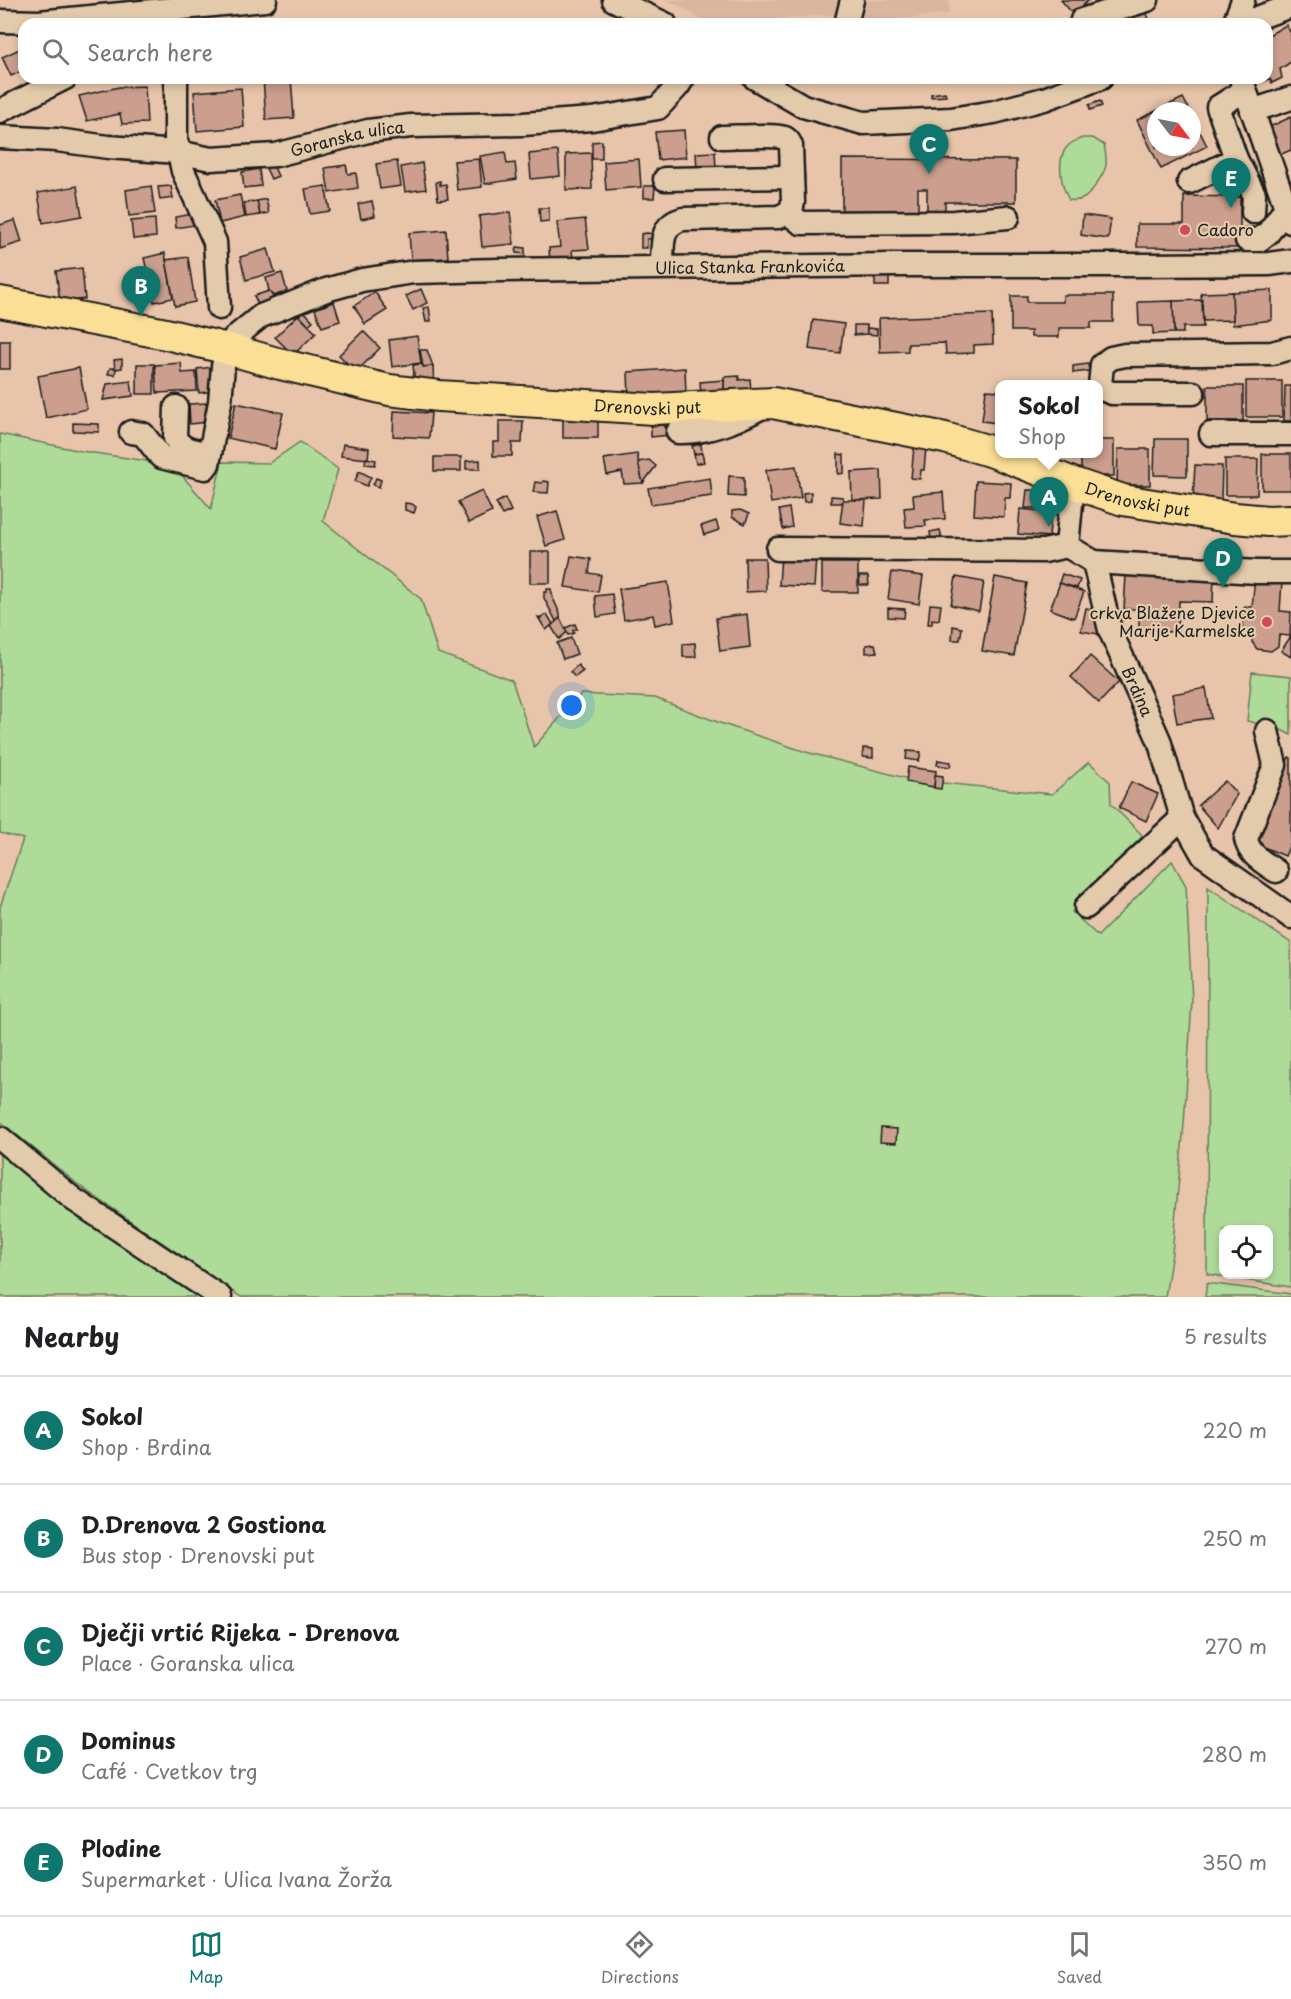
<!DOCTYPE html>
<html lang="en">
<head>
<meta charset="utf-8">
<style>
  body { margin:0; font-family:"Playpen Sans",sans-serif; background:#f2f2f2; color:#202124 }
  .controls { position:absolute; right:18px; bottom:18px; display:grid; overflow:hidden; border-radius:12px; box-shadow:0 3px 9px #0003 }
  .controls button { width:54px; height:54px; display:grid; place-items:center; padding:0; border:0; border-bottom:2px solid #e0e0e0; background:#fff; color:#202124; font:30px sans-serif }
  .compass { position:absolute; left:1147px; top:102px; width:54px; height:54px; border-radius:50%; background:#fff; box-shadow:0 3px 9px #0003; rotate:122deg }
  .you { position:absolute; left:572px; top:706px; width:21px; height:21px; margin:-15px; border:4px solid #fff; border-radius:50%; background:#1a73e8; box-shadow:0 0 0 9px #1a73e833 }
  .badge { display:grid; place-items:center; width:39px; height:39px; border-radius:50%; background:#0f766e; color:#fff; font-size:20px; font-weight:700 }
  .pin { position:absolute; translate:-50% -50px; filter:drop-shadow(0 2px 3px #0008) }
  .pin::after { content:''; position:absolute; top:32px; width:21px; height:18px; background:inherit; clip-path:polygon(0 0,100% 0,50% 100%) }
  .popup { position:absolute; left:995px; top:380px; width:108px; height:78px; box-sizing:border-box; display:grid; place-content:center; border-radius:12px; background:#fff; filter:drop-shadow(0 2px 4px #0005); font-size:20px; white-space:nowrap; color:#757577 }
  .popup b { font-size:22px; color:#202124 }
  .popup::after { content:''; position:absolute; left:50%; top:100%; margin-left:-12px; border:12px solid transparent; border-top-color:#fff }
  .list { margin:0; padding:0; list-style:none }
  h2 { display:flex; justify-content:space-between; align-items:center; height:78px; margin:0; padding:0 24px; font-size:26px }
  h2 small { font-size:20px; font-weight:400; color:#757577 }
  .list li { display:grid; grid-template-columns:39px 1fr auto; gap:18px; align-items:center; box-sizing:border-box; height:108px; padding:0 24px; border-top:2px solid #e0e0e0 }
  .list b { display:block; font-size:22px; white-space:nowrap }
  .list p { margin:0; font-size:20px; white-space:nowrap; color:#757577 }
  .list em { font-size:20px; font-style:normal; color:#757577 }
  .icon { flex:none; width:33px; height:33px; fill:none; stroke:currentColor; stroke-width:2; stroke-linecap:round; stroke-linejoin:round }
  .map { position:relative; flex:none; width:1291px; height:1297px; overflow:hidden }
  .search { position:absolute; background:#fff; box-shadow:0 3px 9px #0003; left:18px; right:18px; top:18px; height:66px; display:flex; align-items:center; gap:15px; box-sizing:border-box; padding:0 21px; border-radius:18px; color:#757577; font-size:22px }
  .sheet { height:618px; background:#fff }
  nav { display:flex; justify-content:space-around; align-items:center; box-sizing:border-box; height:84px; border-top:2px solid #e0e0e0; background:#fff; font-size:16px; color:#757577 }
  nav a { display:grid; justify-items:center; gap:3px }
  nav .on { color:#0f766e }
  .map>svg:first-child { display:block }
</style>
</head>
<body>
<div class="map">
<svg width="1291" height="1297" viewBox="0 0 1291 1297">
  <rect width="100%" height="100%" fill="#e8c5aa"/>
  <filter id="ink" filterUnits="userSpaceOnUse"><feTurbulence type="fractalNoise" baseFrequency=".0167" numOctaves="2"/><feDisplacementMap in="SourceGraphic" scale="12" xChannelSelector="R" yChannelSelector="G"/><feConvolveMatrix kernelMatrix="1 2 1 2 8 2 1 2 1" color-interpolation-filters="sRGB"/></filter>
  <g filter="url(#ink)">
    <!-- built -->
    <polygon fill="#dbb69f" points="666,0 949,0 949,14 864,22 836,14 707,24 683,8"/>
    <!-- green -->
    <g fill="#afdb99" stroke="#667c5a" stroke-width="1.5" fill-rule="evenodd">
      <path d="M1082 138H1093L1104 145C1105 151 1107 159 1106 165 1105 173 1090 195 1084 198 1079 201 1075 201 1069 200 1061 186 1055 157 1069 145 1072 142 1078 140 1082 138Z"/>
      <polygon points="0,434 81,451 173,465 211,509 222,462 269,463 300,442 338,469 323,521 421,599 438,653 512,680 534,747 581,694 655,698 720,723 806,752 913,780 1052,794 1089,762 1110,782 1111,804 1143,836 1072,912 1098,936 1172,861 1186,886 1192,1001 1184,1124 1172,1253 1165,1297 241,1297 80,1186 0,1121 0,907 23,839 0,833"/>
      <polygon points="1252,672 1291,676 1291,735 1279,729 1247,721"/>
      <path d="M1208 887 1291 943V1287L1207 1274ZM1224 1230H1268V1274H1224Z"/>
      <polygon points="0,1151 200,1297 0,1297"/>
      <polygon points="1207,1283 1291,1294 1291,1297 1205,1297"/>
    </g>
    <!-- building -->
    <g fill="#cb9e8e" stroke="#1c1c1c" stroke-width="1.5">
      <polygon points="1061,0 1089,0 1073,14"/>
      <polygon points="1145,9 1151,24 1120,24 1118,19"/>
      <polygon points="1286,25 1291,33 1291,62 1280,69 1282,78 1272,83 1270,79 1260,82 1258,78 1267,78 1267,36"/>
      <polygon points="24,47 24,70 11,76 2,57"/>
      <polygon points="263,78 291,78 294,118 266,120"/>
      <polygon points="145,86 147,123 122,124 120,114 87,121 79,96 119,87"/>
      <polygon points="241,88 244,127 197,131 194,92"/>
      <polygon points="945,92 946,96 931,97 931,94"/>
      <polygon points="1183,98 1190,111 1156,111"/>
      <polygon points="1100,101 1102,106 1090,110 1089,105"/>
      <polygon points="1156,111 1156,147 1192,147 1192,116 1207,146 1161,169 1137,120"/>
      <polygon points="1291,117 1291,150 1277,156 1265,129"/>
      <polygon points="684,130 686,157 658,160 655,132"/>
      <polygon points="602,141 602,159 592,159 592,142"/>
      <polygon points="558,151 560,176 531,179 529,154"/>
      <polygon points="505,152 507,164 515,163 517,179 485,184 480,156"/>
      <polygon points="715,152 716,168 697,170 696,153"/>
      <polygon points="591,153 592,189 566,190 566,154"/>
      <polygon points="479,159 482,187 457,190 454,161"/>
      <polygon points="639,159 641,187 606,190 604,162"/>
      <polygon points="842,159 1016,160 1016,202 945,202 945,215 927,214 927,189 918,189 918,218 842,217"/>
      <polygon points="271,161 278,176 271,179 264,164"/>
      <polygon points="397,161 401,186 380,189 376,164"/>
      <polygon points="422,163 426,189 405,192 401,167"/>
      <polygon points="346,165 348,174 356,173 358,188 329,193 325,168"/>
      <polygon points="259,169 261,186 244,188 242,172"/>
      <polygon points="440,181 440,185 446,184 448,199 438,200 436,182"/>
      <polygon points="77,186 82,216 43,223 38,193"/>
      <polygon points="151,186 155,213 129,216 126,190"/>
      <polygon points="171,186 173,198 160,200 158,187"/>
      <polygon points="325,186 330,211 310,214 305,189"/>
      <polygon points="644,186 655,186 654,198 644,198"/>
      <polygon points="240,195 245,217 220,223 215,200"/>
      <polygon points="1184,196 1240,197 1240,248 1137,247 1137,224 1184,224"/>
      <polygon points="266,199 269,213 260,215 257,201"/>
      <polygon points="257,201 260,215 246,217 244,203"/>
      <polygon points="372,201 375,216 361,219 358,204"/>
      <polygon points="539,208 549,208 549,221 540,222"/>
      <polygon points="510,212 514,244 482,247 479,216"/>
      <polygon points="192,214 194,225 176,228 175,217"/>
      <polygon points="1083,215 1111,219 1108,239 1081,235"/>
      <polygon points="155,219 156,237 133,239 131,221"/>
      <polygon points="585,219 589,249 572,250 573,259 550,262 549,248 560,247 557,222"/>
      <polygon points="15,220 22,242 0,249 0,225"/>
      <polygon points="446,230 448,258 411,260 409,233"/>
      <polygon points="647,233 654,234 654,239 647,239 647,248 641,248 641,234"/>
      <polygon points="517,247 525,248 525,254 516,253"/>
      <polygon points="268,249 275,272 246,280 240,257"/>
      <polygon points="165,253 173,298 154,302 144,258"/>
      <polygon points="188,257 195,302 175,306 166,260"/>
      <polygon points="82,268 85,299 60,302 56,271"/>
      <polygon points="282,273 287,291 274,296 269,291 266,278"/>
      <polygon points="889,276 889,286 875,286 875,277"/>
      <polygon points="421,289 427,303 413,310 406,296"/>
      <polygon points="1272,290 1272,320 1233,325 1232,292"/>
      <polygon points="269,291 274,298 258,304 254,296"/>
      <polygon points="375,292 387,310 365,324 354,306"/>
      <polygon points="1232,292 1233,320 1203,321 1201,293"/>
      <polygon points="1063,295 1113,295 1113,322 1091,322 1091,328 1059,328 1059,337 1031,337 1031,331 1011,331 1011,296 1027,296 1027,302 1063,302"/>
      <polygon points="1202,300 1203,327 1183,327 1183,333 1174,333 1173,301"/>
      <polygon points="1173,301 1174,333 1153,334 1153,326 1139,326 1138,302"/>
      <polygon points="334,302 340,321 322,327 315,309"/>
      <polygon points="429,307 431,321 426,322 423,308"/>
      <polygon points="303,310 313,321 308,325 298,314"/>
      <polygon points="992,314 993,344 974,345 974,353 946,354 945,343 908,344 908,351 880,352 879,318"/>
      <polygon points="298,315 316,333 293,355 275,337"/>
      <polygon points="813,320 844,324 840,353 809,349"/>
      <polygon points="854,325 867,325 867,334 854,335"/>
      <polygon points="867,328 877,329 877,335 867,334"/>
      <polygon points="363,331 380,348 356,372 339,355"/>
      <polygon points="417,336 421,363 392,367 389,340"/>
      <rect x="0" y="341" width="10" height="28"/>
      <polygon points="420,350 427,350 433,366 423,367"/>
      <polygon points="122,359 122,368 115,369 114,360"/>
      <polygon points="181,363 182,373 196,372 197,391 157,393 155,365"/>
      <rect x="137" y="364" width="17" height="30"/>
      <polygon points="422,364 423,367 433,366 434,386 415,385 413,365"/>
      <polygon points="1088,364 1089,371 1073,373 1073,366"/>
      <polygon points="213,367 215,391 199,393 197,369"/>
      <polygon points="79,368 87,409 46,418 38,376"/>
      <polygon points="110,368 116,368 115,375 108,374"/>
      <polygon points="685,368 686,394 629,397 628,372"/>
      <polygon points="739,376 739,380 750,379 751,391 724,393 724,377"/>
      <polygon points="724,380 724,393 701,394 700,382"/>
      <polygon points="131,381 133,396 103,400 107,384"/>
      <rect x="1246" y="381" width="36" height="36"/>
      <rect x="1207" y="386" width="36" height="35"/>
      <polygon points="1285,386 1291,386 1291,421 1284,421"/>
      <polygon points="986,390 1000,391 1000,441 995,441 997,423 982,421"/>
      <polygon points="208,403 209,422 190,424 189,404"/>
      <polygon points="236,403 283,413 275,449 228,438"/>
      <polygon points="394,411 431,413 429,438 393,436"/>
      <rect x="563" y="417" width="35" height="21"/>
      <polygon points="499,421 523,421 522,443 512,443 512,456 493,456 493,442 499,442"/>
      <polygon points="73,423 99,424 99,432 73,431"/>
      <polygon points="665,425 665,427 670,427 670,435 651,437 651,426"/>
      <polygon points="1155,439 1187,439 1187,476 1154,475"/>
      <polygon points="1098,440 1114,440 1114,476 1081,476 1081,454 1098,454"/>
      <polygon points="343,444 369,448 368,459 341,456"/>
      <polygon points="701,444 702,453 694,454 692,446"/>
      <polygon points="914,447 926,448 924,470 921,470 920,479 911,478"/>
      <polygon points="1118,449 1150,449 1150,485 1117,485"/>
      <polygon points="702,453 704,462 696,464 694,454"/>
      <polygon points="637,454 643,483 624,484 622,472 607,475 604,459"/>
      <polygon points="838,454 844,455 844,473 838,474"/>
      <rect x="1262" y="454" width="29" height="36"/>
      <rect x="434" y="457" width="27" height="14"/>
      <polygon points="366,458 376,460 375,465 365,464"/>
      <polygon points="1225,459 1258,459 1257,495 1225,495"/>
      <polygon points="480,460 480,469 466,469 466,461"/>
      <polygon points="649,460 656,466 643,483 638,462"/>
      <polygon points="1195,465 1222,466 1221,500 1193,499"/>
      <polygon points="796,466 801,498 771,503 766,470"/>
      <polygon points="881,470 882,499 852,500 851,472"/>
      <polygon points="359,471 371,477 367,486 355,481"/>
      <polygon points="729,476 744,477 744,497 728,496"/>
      <polygon points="376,478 381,480 379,487 373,485"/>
      <polygon points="710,478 712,496 651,504 648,488"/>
      <polygon points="543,481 549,482 548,493 533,492 535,482 542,483"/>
      <polygon points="976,481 1011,483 1010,498 1005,498 1004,517 974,515"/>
      <polygon points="1027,490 1050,491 1049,508 1025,508"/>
      <polygon points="482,491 492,512 469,523 458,502"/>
      <polygon points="811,492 811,501 804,502 803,493"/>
      <polygon points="943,492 945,519 925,520 926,526 906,527 904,508 914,507 913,495"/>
      <polygon points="831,496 843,497 842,503 831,503"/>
      <polygon points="505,498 511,511 502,515 496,503"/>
      <polygon points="843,500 866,500 864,526 840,523"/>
      <polygon points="405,503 412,504 416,507 414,513 405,510"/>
      <polygon points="789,508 792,527 783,529 779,510"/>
      <polygon points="1020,509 1051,512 1049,537 1018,534"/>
      <polygon points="740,510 749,514 745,524 732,517 732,511"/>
      <polygon points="557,511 565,540 546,546 537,517"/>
      <polygon points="716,521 719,530 704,535 701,526"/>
      <polygon points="940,530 942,539 931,540 930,532"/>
      <rect x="530" y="552" width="20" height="31"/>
      <polygon points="781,555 816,557 814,587 779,585"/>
      <polygon points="571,556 591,559 589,573 601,575 598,592 565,587"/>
      <polygon points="745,558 765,558 766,591 746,592"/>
      <rect x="822" y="563" width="36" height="29"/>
      <polygon points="892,572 923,576 919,604 888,599"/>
      <polygon points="1062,574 1080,580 1077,588 1059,583"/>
      <polygon points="1126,575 1214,577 1213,602 1179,601 1178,632 1139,631 1139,609 1124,609"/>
      <polygon points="859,576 868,576 869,585 860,585"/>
      <polygon points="956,577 984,582 979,611 951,605"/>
      <polygon points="995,577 1027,583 1014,656 982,651"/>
      <polygon points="1255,578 1282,581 1280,611 1291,612 1290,636 1279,635 1278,646 1271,651 1257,649 1252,642 1253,632 1242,632 1244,607 1252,607"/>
      <polygon points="668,582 674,621 655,625 653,615 624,620 619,589"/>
      <polygon points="1060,583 1084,592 1074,618 1050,609"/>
      <polygon points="547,589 551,589 553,598 560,614 560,618 556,621 544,598 544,592 547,592"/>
      <polygon points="612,594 615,614 597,617 595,596"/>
      <polygon points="930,604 941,605 939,620 932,619 932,624 928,624"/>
      <polygon points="888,608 905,609 904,618 888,617"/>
      <polygon points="1086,608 1103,611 1098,634 1081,631"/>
      <polygon points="547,614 553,624 546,630 538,617 541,618"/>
      <polygon points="747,614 750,647 720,651 716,618"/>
      <polygon points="560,618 567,632 559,639 551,626"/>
      <polygon points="575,624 577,629 573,630 574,633 568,635 565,628"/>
      <polygon points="953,626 962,628 960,640 952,640"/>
      <polygon points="1291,636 1291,657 1281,651"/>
      <polygon points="571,638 577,654 563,659 557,643"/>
      <polygon points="695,643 696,657 683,657 683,644"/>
      <polygon points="875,644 877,652 866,653 866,645"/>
      <polygon points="1090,656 1119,682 1099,703 1071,677"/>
      <polygon points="578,665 583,671 575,677 570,672"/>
      <polygon points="1206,688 1211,718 1177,723 1172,694"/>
      <polygon points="863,748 873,749 873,758 863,757"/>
      <polygon points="907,751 921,752 919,761 906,759"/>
      <polygon points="1289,757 1291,758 1291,842 1285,856 1252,842"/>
      <polygon points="938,760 951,762 950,767 937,765"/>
      <polygon points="908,767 936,771 934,787 906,782"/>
      <polygon points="935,775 943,776 941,789 934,788"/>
      <polygon points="1225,781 1237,794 1218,828 1198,805"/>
      <polygon points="1131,782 1158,794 1146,821 1119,808"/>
      <polygon points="881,1128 897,1129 896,1143 880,1142"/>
    </g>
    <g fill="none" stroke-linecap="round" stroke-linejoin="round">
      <defs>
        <g id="minor">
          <polyline points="614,0 665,24"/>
          <polyline points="1082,20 1147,0"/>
          <polyline points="0,21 39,22 265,0"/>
          <polyline points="846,24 852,0"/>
          <polyline points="1234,24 1243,0"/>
          <polyline points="1240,24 1291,6"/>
          <polyline points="176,78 176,140 183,171 215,242 219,308"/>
          <polyline points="755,78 803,106 863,123 951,119 994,112 1044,99 1101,78"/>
          <polyline points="1241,78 1291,222"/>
          <polyline points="0,111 65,78"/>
          <polyline points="1252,111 1291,98"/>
          <path id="s1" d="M0 137 57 140 108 147 178 152 211 159 276 155 368 131 411 126 523 124 592 119 658 108 678 86 683 78"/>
          <polyline points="1236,159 1254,194 1253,212"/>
          <polyline points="665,179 792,177"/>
          <polyline points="1189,182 1236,159 1218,107 1245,90"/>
          <polyline points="788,213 801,223 954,222 1008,217"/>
          <polyline points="1247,240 1259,240 1268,233 1286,208"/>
          <path d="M662 267C663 246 659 225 683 219L779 217 791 211 793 202 791 146C789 142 789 140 785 138 775 134 735 137 722 137"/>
          <polyline points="1193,393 1112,393 1104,390 1100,385 1102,365 1111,358 1125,355 1272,353 1291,348"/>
          <path d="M176 407 175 438C182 451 197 451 210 453"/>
          <path id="s2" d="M131 432 143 434 161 457 205 468 208 464 220 402 223 366 228 349 234 338 261 316 326 290 362 280 414 272 500 270 896 265H1144L1269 264 1291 261"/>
          <path d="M678 432C708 433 736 421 762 407"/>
          <polyline points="1211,434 1291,434"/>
          <path id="s3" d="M1073 483 1067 546 1094 562 1110 630 1159 740 1182 818 1203 855 1291 917"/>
          <polyline points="778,549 1044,551 1067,546"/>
          <polyline points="1094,562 1257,572 1291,572"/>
          <path d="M1267 731 1275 765 1246 839C1249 855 1263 862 1276 871"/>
          <polyline points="1086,907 1182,818"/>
          <polyline points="0,1138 73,1199 220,1297"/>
        </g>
        <g id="major">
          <path id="s4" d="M0 302 166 334 228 349 280 364 389 390 439 396 654 409 773 403 945 438 993 452 1073 483 1123 500 1235 518 1268 521 1291 520"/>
        </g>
      </defs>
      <!-- minor casing -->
      <use href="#minor" stroke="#1c1c1c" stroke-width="27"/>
      <!-- major casing -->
      <use href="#major" stroke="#1c1c1c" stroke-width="34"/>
      <!-- minor -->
      <use href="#minor" stroke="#e3caab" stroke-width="22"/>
      <!-- major -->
      <use href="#major" stroke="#fbdf96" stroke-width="30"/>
    </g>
  </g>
  <!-- markers -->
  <g fill="#d1495b" stroke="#e3caab" stroke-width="2">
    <circle cx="1185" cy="230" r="6"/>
    <circle cx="1267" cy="622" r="6"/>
  </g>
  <g text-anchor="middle" stroke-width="4.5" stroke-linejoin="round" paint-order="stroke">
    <!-- street labels -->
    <g font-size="16" fill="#1c1c1c" stroke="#e3caab">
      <text dy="6" stroke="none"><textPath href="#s1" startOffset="351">Goranska ulica</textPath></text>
      <text dy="6" stroke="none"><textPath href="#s2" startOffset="752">Ulica Stanka Frankovića</textPath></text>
      <text dy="6" stroke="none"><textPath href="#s4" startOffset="658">Drenovski put</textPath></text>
      <text dy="6" stroke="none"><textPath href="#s4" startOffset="1162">Drenovski put</textPath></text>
      <text dy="6" stroke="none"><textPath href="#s3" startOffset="232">Brdina</textPath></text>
    </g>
    <!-- poi labels -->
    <g font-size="16" fill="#1c1c1c" stroke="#e3caab" text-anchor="start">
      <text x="1197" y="236">Cadoro</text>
      <text x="1255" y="619" text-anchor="end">crkva Blažene Djevice<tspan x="1255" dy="18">Marije Karmelske</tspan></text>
    </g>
  </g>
</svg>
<div class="controls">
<button><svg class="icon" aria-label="locate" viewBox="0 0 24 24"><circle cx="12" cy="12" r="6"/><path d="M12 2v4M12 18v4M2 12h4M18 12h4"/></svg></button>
</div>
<svg class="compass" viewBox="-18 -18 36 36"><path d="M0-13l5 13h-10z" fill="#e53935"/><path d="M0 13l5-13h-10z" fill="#757577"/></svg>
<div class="you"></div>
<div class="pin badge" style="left:1049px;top:527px">A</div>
<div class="popup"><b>Sokol</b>Shop</div>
<div class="pin badge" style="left:141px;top:316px">B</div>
<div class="pin badge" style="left:929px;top:174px">C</div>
<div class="pin badge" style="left:1223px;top:588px">D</div>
<div class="pin badge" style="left:1231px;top:208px">E</div>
<div class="search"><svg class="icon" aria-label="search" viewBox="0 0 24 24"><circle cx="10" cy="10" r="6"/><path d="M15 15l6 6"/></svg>Search here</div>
</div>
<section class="sheet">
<h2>Nearby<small>5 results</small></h2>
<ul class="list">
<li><span class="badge">A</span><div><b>Sokol</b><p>Shop · Brdina</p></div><em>220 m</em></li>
<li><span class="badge">B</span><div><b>D.Drenova 2 Gostiona</b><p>Bus stop · Drenovski put</p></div><em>250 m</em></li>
<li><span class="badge">C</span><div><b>Dječji vrtić Rijeka - Drenova</b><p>Place · Goranska ulica</p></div><em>270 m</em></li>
<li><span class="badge">D</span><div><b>Dominus</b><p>Café · Cvetkov trg</p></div><em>280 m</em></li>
<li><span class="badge">E</span><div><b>Plodine</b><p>Supermarket · Ulica Ivana Žorža</p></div><em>350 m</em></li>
</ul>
</section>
<nav>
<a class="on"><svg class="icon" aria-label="map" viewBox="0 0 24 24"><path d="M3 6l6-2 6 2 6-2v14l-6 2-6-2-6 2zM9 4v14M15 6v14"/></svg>Map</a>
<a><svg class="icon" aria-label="directions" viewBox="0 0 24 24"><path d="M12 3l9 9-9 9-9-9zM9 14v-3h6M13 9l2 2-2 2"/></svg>Directions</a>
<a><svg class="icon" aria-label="saved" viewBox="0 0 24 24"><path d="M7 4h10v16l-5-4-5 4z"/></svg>Saved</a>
</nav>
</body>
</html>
